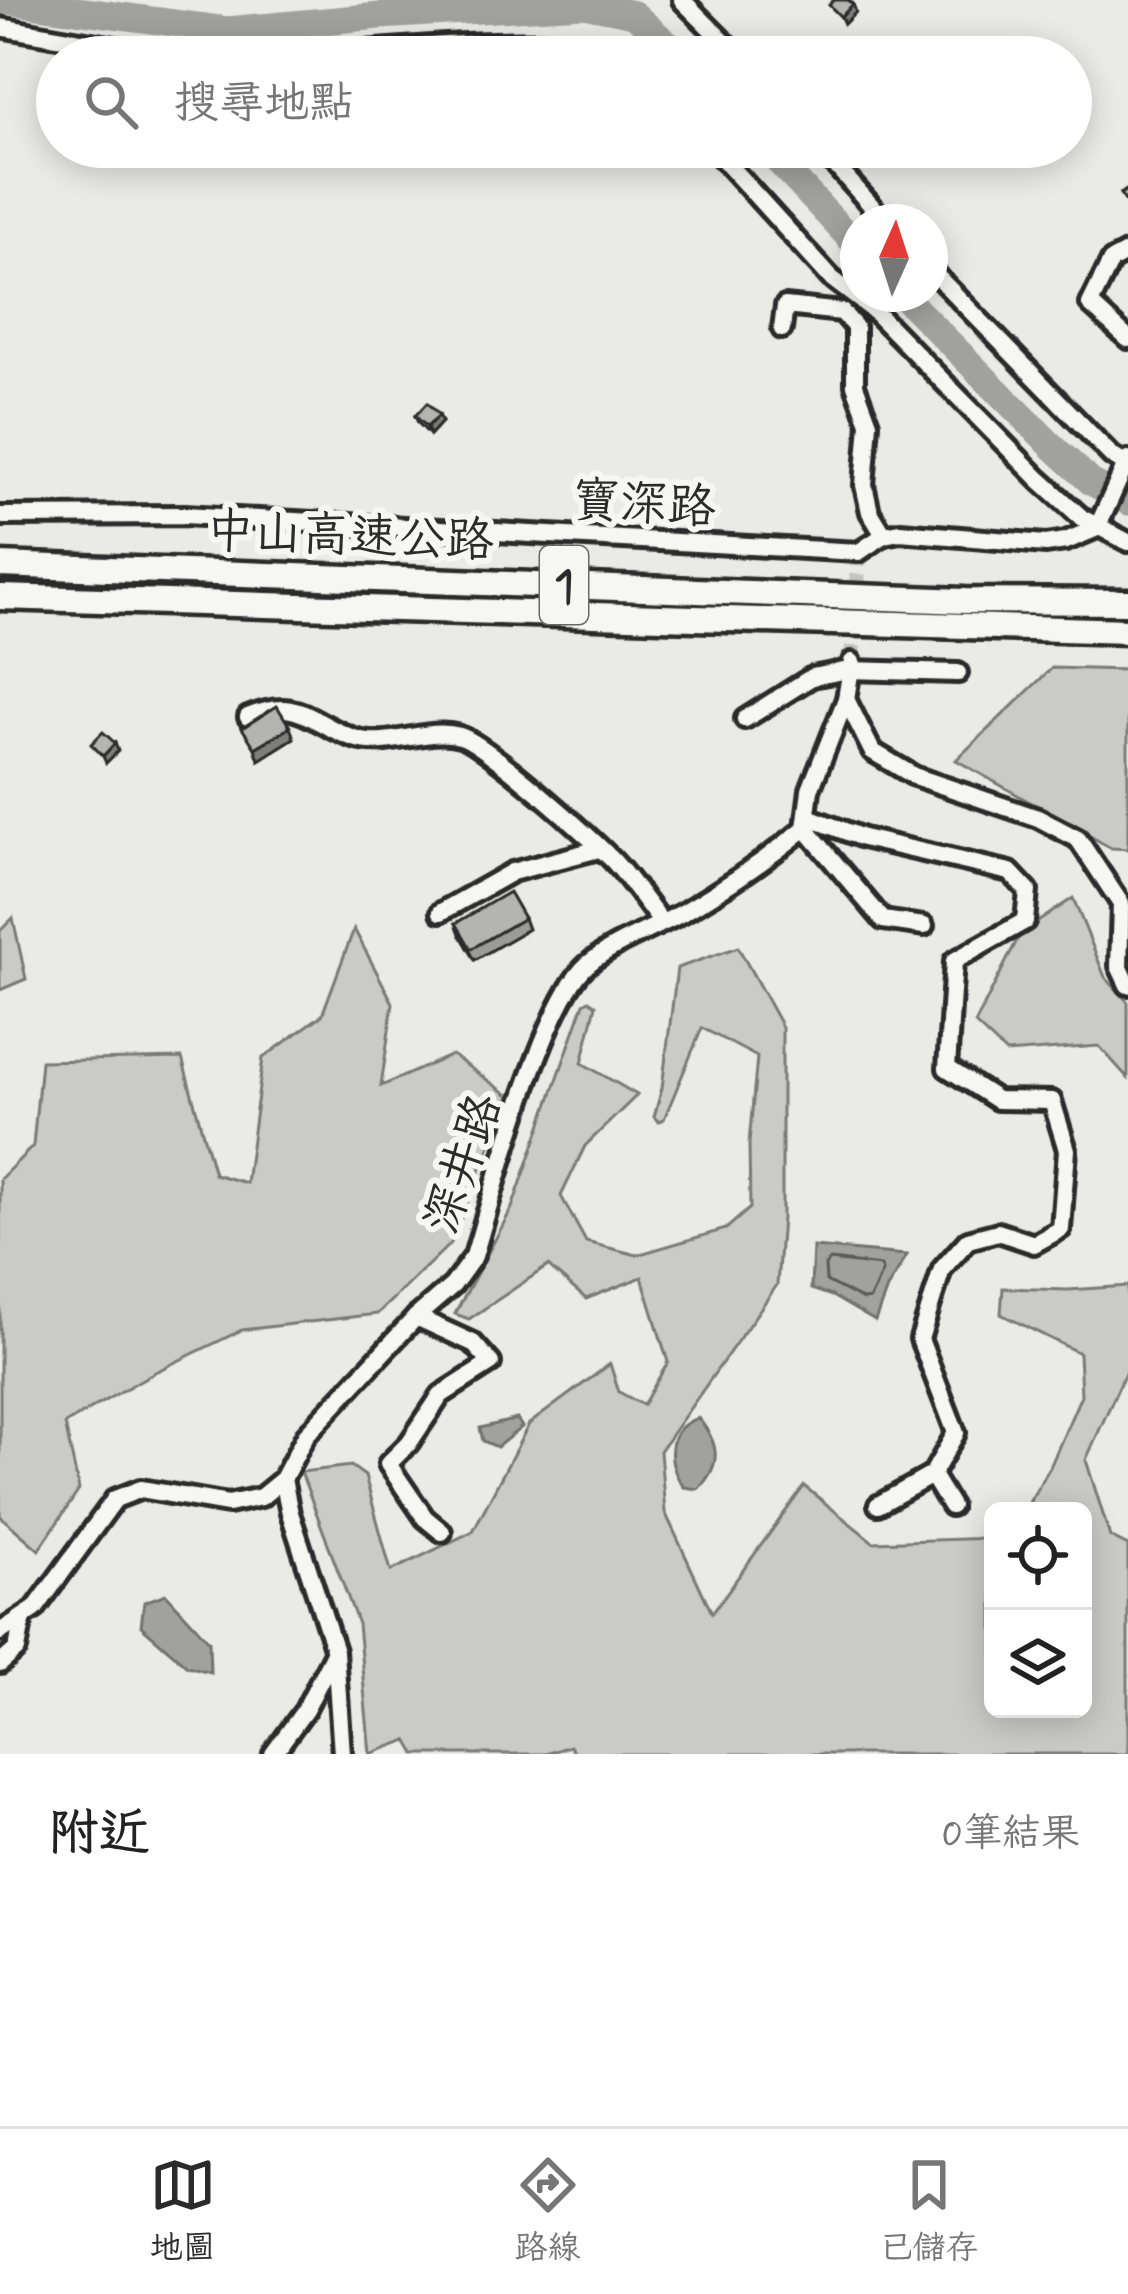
<!DOCTYPE html>
<html lang="zh-TW">
<head>
<meta charset="utf-8">
<style>
  body { margin:0; font-family:Mynerve,"LXGW WenKai TC",sans-serif; background:#f6f6f6; color:#222 }
  .controls { position:absolute; right:36px; bottom:36px; display:grid; overflow:hidden; border-radius:18px; box-shadow:0 6px 30px #0003 }
  .controls button { width:108px; height:108px; display:grid; place-items:center; padding:0; border:0; border-bottom:3px solid #e0e0e0; background:#fff; color:#222; font:60px sans-serif }
  .compass { position:absolute; left:840px; top:204px; width:108px; height:108px; border-radius:50%; background:#fff; box-shadow:0 6px 30px #0003; rotate:3deg }
  .list { margin:0; padding:0; list-style:none }
  h2 { display:flex; justify-content:space-between; align-items:center; height:156px; margin:0; padding:0 48px; font-size:51px }
  h2 small { font-size:39px; font-weight:400; color:#767676 }
  .icon { flex:none; width:66px; height:66px; fill:none; stroke:currentColor; stroke-width:2; stroke-linecap:round; stroke-linejoin:round }
  .map { position:relative; flex:none; width:1128px; height:1754px; overflow:hidden }
  .search { position:absolute; background:#fff; box-shadow:0 6px 30px #0003; left:36px; right:36px; top:36px; height:132px; display:flex; align-items:center; gap:30px; box-sizing:border-box; padding:0 42px; border-radius:66px; color:#767676; font-size:45px }
  .sheet { height:372px; background:#fff }
  nav { display:flex; justify-content:space-around; align-items:center; box-sizing:border-box; height:168px; border-top:3px solid #e0e0e0; background:#fff; font-size:33px; color:#767676 }
  nav a { display:grid; justify-items:center; gap:6px }
  nav .on { color:#2b2b2b }
  .map>svg:first-child { display:block }
</style>
</head>
<body>
<div class="map">
<svg width="1128" height="1754" viewBox="0 0 1128 1754">
  <rect width="100%" height="100%" fill="#eaeae6"/>
  <filter id="ink" filterUnits="userSpaceOnUse"><feTurbulence type="fractalNoise" baseFrequency=".00833" numOctaves="2"/><feDisplacementMap in="SourceGraphic" scale="24" xChannelSelector="R" yChannelSelector="G"/><feConvolveMatrix kernelMatrix="1 2 1 2 8 2 1 2 1" color-interpolation-filters="sRGB"/></filter>
  <g filter="url(#ink)">
    <!-- green -->
    <g fill="#cacac7" stroke="#7a7a79" stroke-width="3">
      <polygon points="1052,668 1128,670 1128,849 1111,848 956,760"/>
      <polygon points="1073,898 1105,977 1128,1002 1128,1078 1099,1046 1006,1053 975,1024 1020,934"/>
      <polygon points="13,918 26,979 0,990 0,931"/>
      <polygon points="354,929 393,1003 381,1086 452,1055 510,1096 451,1243 377,1314 242,1330 151,1374 65,1424 79,1490 39,1550 0,1516 0,1179 33,1146 41,1061 182,1058 214,1174 246,1183 263,1058 322,1015"/>
      <polygon points="738,947 782,1027 782,1218 777,1285 660,1451 665,1512 712,1613 804,1486 873,1542 993,1538 993,1709 1083,1709 1083,1511 1024,1511 1050,1467 1081,1395 1079,1353 1001,1314 1003,1288 1068,1290 1128,1286 1128,1366 1086,1460 1110,1537 1128,1546 1128,1754 575,1754 570,1746 546,1754 416,1754 408,1740 370,1754 358,1624 301,1472 351,1466 365,1476 391,1571 473,1531 529,1424 610,1364 619,1392 643,1405 668,1362 642,1277 586,1299 548,1266 469,1319 455,1314 512,1208 584,1003 589,1000 596,1005 582,1063 637,1095 585,1146 561,1196 586,1242 637,1255 726,1229 750,1208 749,1143 757,1057 702,1028 664,1119 659,1122 654,1117 662,1088 677,968"/>
    </g>
    <!-- water -->
    <g fill="#a1a19e" stroke="#727270" stroke-width="3">
      <polygon points="813,1247 907,1255 887,1289 875,1321 832,1296 811,1289"/>
      <path d="M698 1418C719 1443 723 1464 698 1489L684 1487C666 1463 665 1429 698 1418Z"/>
      <polygon points="517,1419 522,1427 497,1447 483,1441 480,1428"/>
      <polygon points="166,1594 209,1641 210,1672 187,1666 141,1626 144,1602"/>
    </g>
    <g fill="none" stroke-linecap="round" stroke-linejoin="round">
      <!-- shore -->
      <polygon stroke="#5a5a59" stroke-width="3" points="830,1260 881,1266 882,1272 870,1299 863,1300 826,1281 825,1265"/>
      <!-- river -->
      <g stroke="#a1a19e" stroke-width="27">
        <polyline points="1,0 227,30 379,16 583,4 634,14 682,57"/>
        <polyline points="765,147 858,247"/>
        <polyline points="901,294 1053,447 1091,482 1128,502"/>
      </g>
      <!-- minor-tunnel -->
      <polyline stroke="#c4c4c1" stroke-width="16" stroke-dasharray="16 8" stroke-linecap="butt" points="852,662 859,552"/>
      <defs>
        <g id="minor">
          <polyline points="682,0 739,57"/>
          <polyline points="0,27 172,57"/>
          <path d="M294 57C358 52 579 27 625 57"/>
          <polyline points="712,147 831,278 873,310 1039,479 1082,518 1128,542"/>
          <polyline points="819,147 886,222"/>
          <polyline points="1128,252 1111,261 1090,304 1128,339"/>
          <polyline points="930,269 1112,456 1128,466"/>
          <polyline points="782,329 785,306 842,312 855,327 855,385 869,423 864,485 870,512 884,535"/>
          <polyline points="0,516 184,515 859,552 884,535 900,532 1046,544 1066,541 1097,528"/>
          <polyline points="1097,528 1128,460"/>
          <polyline points="846,699 872,751 914,776 1038,818 1078,839 1121,904 1119,966 1128,985"/>
          <path d="M248 717C299 696 307 721 351 737 388 751 424 726 460 736 484 742 597 842 617 865 633 883 647 904 662 923"/>
          <polyline points="745,719 812,677 849,670 958,673"/>
          <polyline points="808,817 863,838 1010,872 1028,891 1025,921 954,961 947,1068 997,1100 1052,1101 1067,1150 1061,1229 1034,1244 998,1232 968,1240 942,1269 920,1339 956,1433 932,1475 878,1505"/>
          <polyline points="805,828 883,920 924,926"/>
          <polyline points="441,912 512,872 599,849"/>
          <polyline points="416,1317 473,1343 491,1363 441,1395 409,1443 388,1464 425,1518 442,1532"/>
          <polyline points="932,1475 951,1506"/>
          <polyline points="283,1479 290,1513 335,1651 342,1754"/>
          <path d="M0 1632 35 1609 115 1499 141 1489 228 1504 261 1497 283 1479 306 1435 416 1317 453 1285 474 1256C493 1193 543 1004 587 965 614 942 654 929 684 912 726 887 768 859 805 828L810 790 846 699 852 662"/>
          <polyline points="0,1664 17,1649 23,1617"/>
          <polyline points="273,1754 305,1710 334,1653"/>
        </g>
        <g id="highway">
          <polyline points="0,565 965,601 1128,602"/>
          <polyline points="0,597 1128,631"/>
        </g>
      </defs>
      <!-- minor casing -->
      <use href="#minor" stroke="#2b2b2b" stroke-width="26"/>
      <!-- highway casing -->
      <use href="#highway" stroke="#2b2b2b" stroke-width="33"/>
      <!-- minor -->
      <use href="#minor" stroke="#f6f6f2" stroke-width="16"/>
      <!-- highway -->
      <use href="#highway" stroke="#f6f6f2" stroke-width="24"/>
    </g>
    <!-- wall -->
    <g fill="#9b9b98" stroke="#2b2b2b" stroke-width="3">
      <polygon points="439,415 442,422 430,435 418,423 415,416"/>
      <polygon points="524,918 528,929 475,960 460,934 456,923"/>
    </g>
    <!-- shaded-wall -->
    <g fill="#7e7e7c" stroke="#2b2b2b" stroke-width="3">
      <polygon points="853,4 856,12 844,24 841,17"/>
      <polygon points="439,415 442,422 430,435 427,427"/>
      <polygon points="290,727 294,738 259,760 255,748"/>
      <polygon points="115,743 118,751 106,763 103,756"/>
    </g>
    <!-- building -->
    <g fill="#b4b4b1" stroke="#2b2b2b" stroke-width="3">
      <polygon points="834,0 848,0 853,4 841,17 829,5"/>
      <polygon points="1128,189 1128,205 1120,194"/>
      <polygon points="427,403 439,415 427,427 415,416"/>
      <polygon points="277,706 290,727 255,748 242,728"/>
      <polygon points="103,732 115,743 103,756 91,744"/>
      <polygon points="509,892 524,918 471,949 456,923"/>
    </g>
  </g>
  <g text-anchor="middle" stroke-width="12" stroke-linejoin="round" paint-order="stroke">
    <!-- shield labels -->
    <rect fill="#f6f6f2" stroke="#686867" stroke-width="3" x="540" y="546" width="48" height="78" rx="9"/>
    <g font-size="45" font-weight="bold" fill="#2b2b2b">
      <text x="564" y="601">1</text>
    </g>
    <!-- street labels -->
    <g font-size="48" fill="#2b2b2b" stroke="#f6f6f2">
      <text transform="translate(644 502) rotate(3)" y="17">寶深路</text>
      <text transform="translate(350 534) rotate(2)" y="17">中山高速公路</text>
      <text transform="translate(461 1163) rotate(-71)" y="17">深井路</text>
    </g>
  </g>
</svg>
<div class="controls">
<button><svg class="icon" aria-label="locate" viewBox="0 0 24 24"><circle cx="12" cy="12" r="6"/><path d="M12 2v4M12 18v4M2 12h4M18 12h4"/></svg></button>
<button><svg class="icon" aria-label="layers" viewBox="0 0 24 24"><path d="M12 4l9 5-9 5-9-5zM3 14l9 5 9-5"/></svg></button>
</div>
<svg class="compass" viewBox="-18 -18 36 36"><path d="M0-13l5 13h-10z" fill="#e53935"/><path d="M0 13l5-13h-10z" fill="#767676"/></svg>
<div class="search"><svg class="icon" aria-label="search" viewBox="0 0 24 24"><circle cx="10" cy="10" r="6"/><path d="M15 15l6 6"/></svg>搜尋地點</div>
</div>
<section class="sheet">
<h2>附近<small>0筆結果</small></h2>
<ul class="list">
</ul>
</section>
<nav>
<a class="on"><svg class="icon" aria-label="map" viewBox="0 0 24 24"><path d="M3 6l6-2 6 2 6-2v14l-6 2-6-2-6 2zM9 4v14M15 6v14"/></svg>地圖</a>
<a><svg class="icon" aria-label="directions" viewBox="0 0 24 24"><path d="M12 3l9 9-9 9-9-9zM9 14v-3h6M13 9l2 2-2 2"/></svg>路線</a>
<a><svg class="icon" aria-label="saved" viewBox="0 0 24 24"><path d="M7 4h10v16l-5-4-5 4z"/></svg>已儲存</a>
</nav>
</body>
</html>
